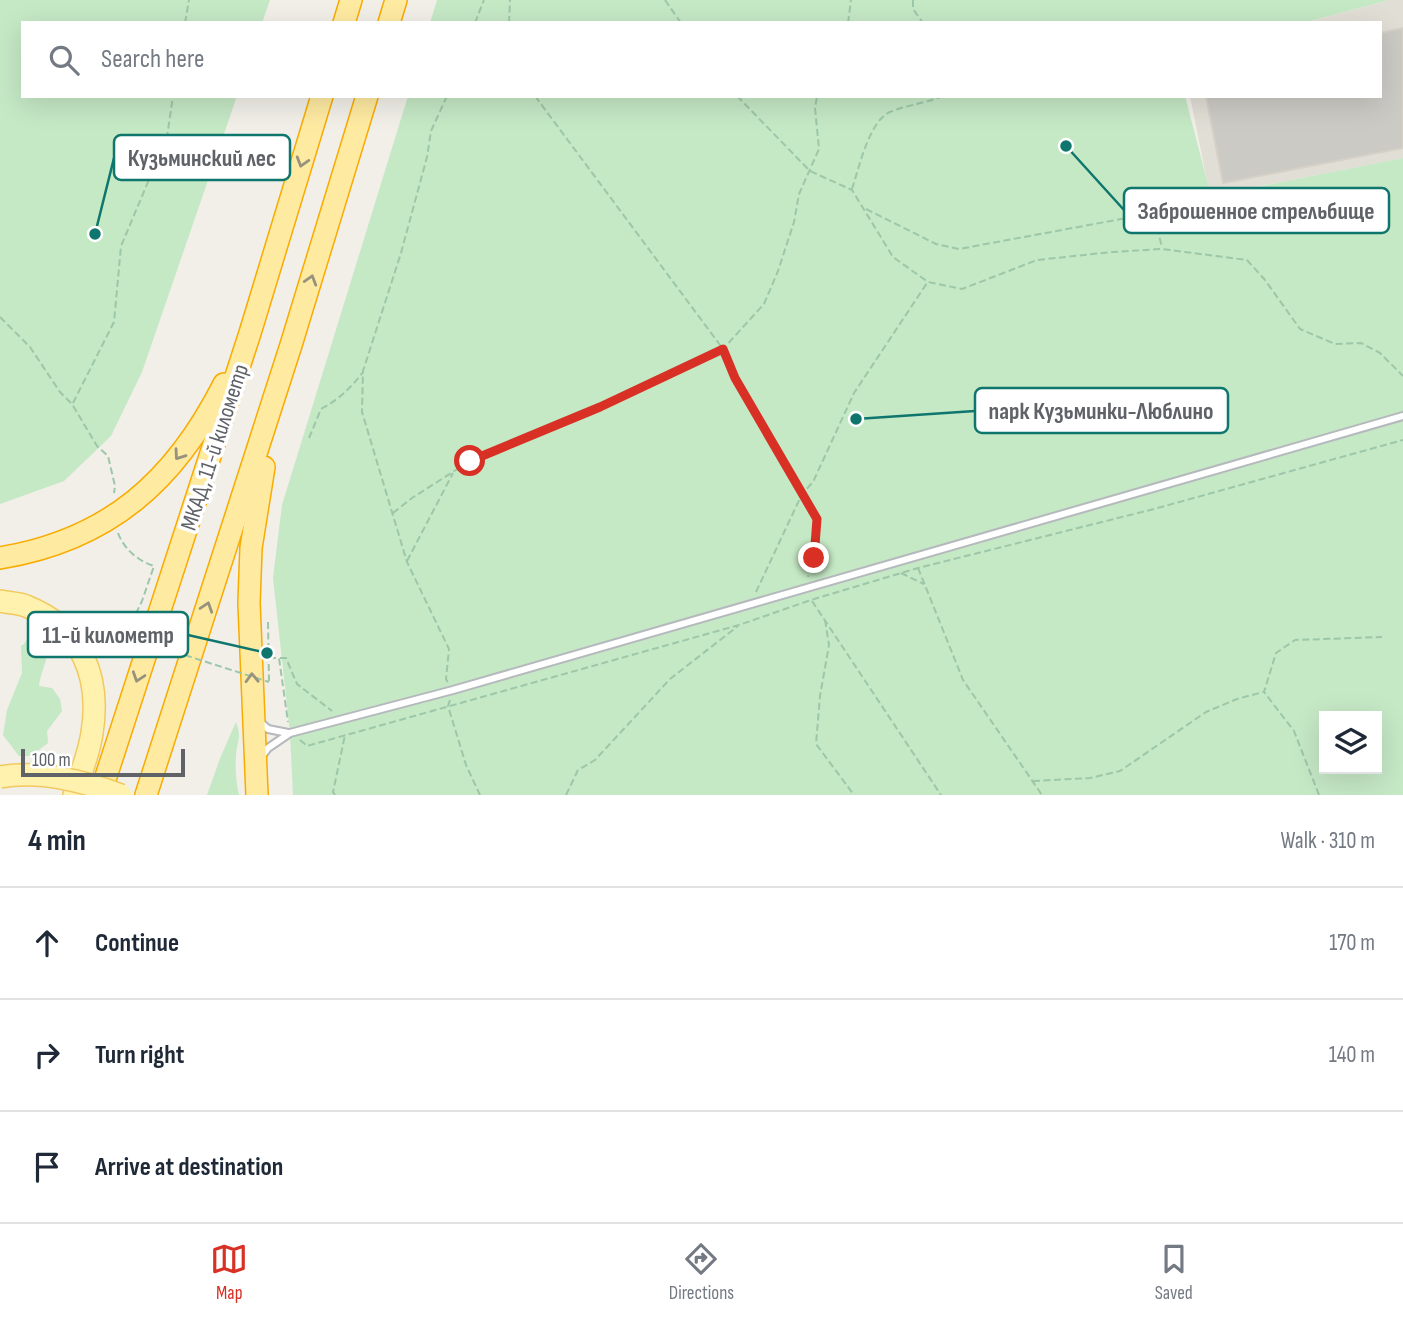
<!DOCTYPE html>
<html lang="en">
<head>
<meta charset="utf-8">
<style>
  body { margin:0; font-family:"Sofia Sans Condensed",sans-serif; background:#f2f2f3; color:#1f2937 }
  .controls { position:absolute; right:21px; bottom:21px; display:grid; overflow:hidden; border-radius:0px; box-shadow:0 7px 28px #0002 }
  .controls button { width:63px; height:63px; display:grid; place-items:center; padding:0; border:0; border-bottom:2px solid #e0e1e3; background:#fff; color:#1f2937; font:35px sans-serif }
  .scale { position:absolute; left:21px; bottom:18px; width:164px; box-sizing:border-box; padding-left:7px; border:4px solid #5f6368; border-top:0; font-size:19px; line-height:24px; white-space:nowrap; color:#5f6368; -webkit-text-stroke:5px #fff; paint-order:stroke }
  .stop { position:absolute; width:21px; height:21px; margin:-16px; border:5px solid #d93025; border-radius:50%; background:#fff }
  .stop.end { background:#d93025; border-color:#fff; box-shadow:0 2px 7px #0008 }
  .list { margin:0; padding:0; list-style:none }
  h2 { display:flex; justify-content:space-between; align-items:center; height:91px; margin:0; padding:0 28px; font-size:30px }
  h2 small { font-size:23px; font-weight:400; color:#747a83 }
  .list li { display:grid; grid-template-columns:46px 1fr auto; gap:21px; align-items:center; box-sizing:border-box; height:112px; padding:0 28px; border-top:2px solid #e0e1e3 }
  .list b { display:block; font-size:26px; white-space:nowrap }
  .list em { font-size:23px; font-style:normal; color:#747a83 }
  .icon { flex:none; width:38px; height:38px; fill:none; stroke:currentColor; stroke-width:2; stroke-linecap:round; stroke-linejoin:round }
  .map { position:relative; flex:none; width:1403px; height:795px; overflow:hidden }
  .search { position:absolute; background:#fff; box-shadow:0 7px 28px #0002; left:21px; right:21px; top:21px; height:77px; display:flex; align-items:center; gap:18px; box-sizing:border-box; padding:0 24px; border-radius:0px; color:#747a83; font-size:26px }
  .sheet { height:427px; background:#fff }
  nav { display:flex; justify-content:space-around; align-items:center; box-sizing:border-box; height:98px; border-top:2px solid #e0e1e3; background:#fff; font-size:19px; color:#747a83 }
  nav a { display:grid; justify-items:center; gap:4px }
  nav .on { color:#d93025 }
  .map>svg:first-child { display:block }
</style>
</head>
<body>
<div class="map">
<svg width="1403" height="795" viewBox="0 0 1403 795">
  <rect width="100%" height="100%" fill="#f1efe8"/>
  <!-- education -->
  <polygon fill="#e1ded6" points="1389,0 1403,0 1403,158 1210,196 1190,96 1380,96 1380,23 1304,23"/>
  <!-- green -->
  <g fill="#c5e8c5" fill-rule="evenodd">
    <polygon points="0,0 270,0 262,23 23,23 23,96 237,96 142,372 111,436 64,481 0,504"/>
    <polygon points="437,0 1389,0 1303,23 430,23"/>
    <path d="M408 96H1185L1211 196 1403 158V795H293L290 733 273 578 282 505ZM1324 716H1377V769H1324Z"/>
    <path d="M30 633 47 651C47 664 40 673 39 686L52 688 60 699 62 711 47 731 48 743 31 756H19L3 735 7 710 22 673 21 646 24 644Z"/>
    <path d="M236 722C242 738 237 740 236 755 235 768 236 782 239 795H207L221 756Z"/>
  </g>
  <!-- building -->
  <polygon fill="#cccac5" stroke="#d6d1c6" stroke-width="2" points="1403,28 1403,148 1223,183 1206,96 1380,96 1380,33"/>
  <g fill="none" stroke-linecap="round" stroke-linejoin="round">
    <defs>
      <g id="service">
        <polyline points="260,722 268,729 288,733"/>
        <polyline points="262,756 268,748 290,733 453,690 1403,416"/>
      </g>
      <path id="primary" d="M0 601C8 603 19 603 26 606 82 628 101 677 92 733 89 754 80 775 74 795"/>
      <g id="trunk">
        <polyline points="344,23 351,0"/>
        <polyline points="389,23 396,0"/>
        <path d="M0 558C109 540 175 481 224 384"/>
        <polyline points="100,795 250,333 322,96"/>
        <polyline points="146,795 291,345 367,96"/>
        <polyline points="257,795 249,603 251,548 264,467"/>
      </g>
    </defs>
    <!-- service casing -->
    <use href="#service" stroke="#b5b8bc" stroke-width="10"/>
    <!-- primary casing -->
    <use href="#primary" stroke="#f2c960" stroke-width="24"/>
    <!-- trunk casing -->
    <use href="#trunk" stroke="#f9ab00" stroke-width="24"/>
    <!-- path -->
    <g stroke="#9cc7a9" stroke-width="2" stroke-dasharray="7 3.5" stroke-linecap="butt">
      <polyline points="665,0 681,23"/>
      <polyline points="913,0 913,9 923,23"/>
      <polyline points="185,23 189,0"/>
      <polyline points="475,23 484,0"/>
      <polyline points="509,23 510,0"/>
      <polyline points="848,23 851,0"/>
      <polyline points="447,96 431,131 427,157 401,253 363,371 362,412 407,562 449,649 446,679 448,683"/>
      <polyline points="535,96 723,349 735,378 817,519 814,558 808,577"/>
      <polyline points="737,96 810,171 852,190 893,257 928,282 962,289 1037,260 1112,252 1162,249 1247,260 1265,280 1300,329 1335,344 1361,343 1380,353 1403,376"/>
      <path d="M852 189C859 168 869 121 890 112 907 105 926 103 943 96"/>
      <polyline points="866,209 936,244 959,249 1154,213 1162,248"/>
      <polyline points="0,317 30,347 60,392 72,404 97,446 108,456 115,486 114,493"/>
      <polyline points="73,403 114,322 121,246 167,137 173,96"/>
      <path d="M309 438 321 409C338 400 351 388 363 372"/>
      <polyline points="393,513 412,498 470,461 600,407 723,349 764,304 778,271 794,222 799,194 819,149 815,108 817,96"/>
      <path d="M118 533C124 549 138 561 154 566L142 601 125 636"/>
      <polyline points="407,561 453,473"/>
      <polyline points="918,568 963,680 1042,795"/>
      <polyline points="901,573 924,584"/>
      <polyline points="756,592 802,494 813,482 854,393 927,283"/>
      <polyline points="812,601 941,795"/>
      <polyline points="825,620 829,645 820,696 816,744 854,795"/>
      <polyline points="268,622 269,681"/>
      <polyline points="269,658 279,658 288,722"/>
      <polyline points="280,658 286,658 297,684 332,711"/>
      <polyline points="450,700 448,706 466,765 480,795"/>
      <polyline points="300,740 307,746 739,625 811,600 918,568 1154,509 1403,440"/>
      <polyline points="1033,781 1090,778 1120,771 1206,712 1237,699 1263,692"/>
      <polyline points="335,795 333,792 345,735"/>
      <polyline points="566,795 578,770 595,760 670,679 738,626"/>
      <polyline points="1319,795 1294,731 1264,692 1276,653 1295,640 1382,637"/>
    </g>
    <!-- service -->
    <use href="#service" stroke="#fff" stroke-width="6"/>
    <!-- primary -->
    <use href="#primary" stroke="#fff2af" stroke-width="21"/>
    <!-- trunk -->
    <use href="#trunk" stroke="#feeaa1" stroke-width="21"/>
    <defs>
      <path id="primary-bridge" d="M0 777C41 770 83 781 121 795"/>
    </defs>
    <!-- primary-bridge casing -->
    <use href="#primary-bridge" stroke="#f2c960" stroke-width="24" stroke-linecap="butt"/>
    <!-- path-bridge -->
    <polyline stroke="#9cc7a9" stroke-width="2" stroke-dasharray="7 3.5" stroke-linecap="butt" points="125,636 269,682"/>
    <!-- primary-bridge -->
    <use href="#primary-bridge" stroke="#fff2af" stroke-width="21"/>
  </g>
  <!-- one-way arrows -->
  <defs><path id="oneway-chevron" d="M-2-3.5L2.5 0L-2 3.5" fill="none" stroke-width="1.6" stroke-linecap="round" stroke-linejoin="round" transform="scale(1.75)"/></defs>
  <g stroke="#97927c">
    <use href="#oneway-chevron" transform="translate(302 162) rotate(107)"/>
    <use href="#oneway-chevron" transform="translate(311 280) rotate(-73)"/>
    <use href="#oneway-chevron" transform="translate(179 455) rotate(125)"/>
    <use href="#oneway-chevron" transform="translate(207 607) rotate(-72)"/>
    <use href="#oneway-chevron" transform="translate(138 677) rotate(108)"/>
    <use href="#oneway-chevron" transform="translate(252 678) rotate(-92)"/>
  </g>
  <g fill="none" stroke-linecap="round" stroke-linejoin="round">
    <!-- route -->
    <polyline stroke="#d93025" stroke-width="9" points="470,461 600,407 723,349 735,378 817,519 814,558"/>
  </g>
  <g text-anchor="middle" stroke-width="7" stroke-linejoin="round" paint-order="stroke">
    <!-- street labels -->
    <g font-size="23" fill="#5f6368" stroke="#fff">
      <text transform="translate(214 447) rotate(-72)" y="8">МКАД, 11-й километр</text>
    </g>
  </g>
  <!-- callouts -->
  <path fill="none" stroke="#0f766e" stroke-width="2.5" d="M95 234L114 158M1066 146L1124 210M856 419L975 411M267 653L188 635"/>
  <g fill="#0f766e" stroke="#fff" stroke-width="2.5">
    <circle cx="95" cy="234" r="7"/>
    <circle cx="1066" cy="146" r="7"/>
    <circle cx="856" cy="419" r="7"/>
    <circle cx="267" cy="653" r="7"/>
  </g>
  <g fill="#fff" stroke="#0f766e" stroke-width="2.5">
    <rect x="114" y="135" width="176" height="45" rx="7"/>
    <rect x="1124" y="188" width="265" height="45" rx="7"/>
    <rect x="975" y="388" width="253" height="45" rx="7"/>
    <rect x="28" y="612" width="160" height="45" rx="7"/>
  </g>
  <g font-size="24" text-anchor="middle" font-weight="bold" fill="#5f6368">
    <text x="202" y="166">Кузьминский лес</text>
    <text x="1256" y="219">Заброшенное стрельбище</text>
    <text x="1101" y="419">парк Кузьминки-Люблино</text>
    <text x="108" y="643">11-й километр</text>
  </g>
</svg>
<div class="controls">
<button><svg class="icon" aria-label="layers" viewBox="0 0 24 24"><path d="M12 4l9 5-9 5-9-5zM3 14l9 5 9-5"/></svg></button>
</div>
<div class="scale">100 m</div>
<div class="stop" style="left:470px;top:461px"></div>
<div class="stop end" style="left:814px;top:558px"></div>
<div class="search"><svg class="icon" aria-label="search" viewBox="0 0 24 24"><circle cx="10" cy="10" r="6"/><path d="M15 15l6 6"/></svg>Search here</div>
</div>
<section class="sheet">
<h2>4 min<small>Walk · 310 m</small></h2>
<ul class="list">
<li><svg class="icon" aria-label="ahead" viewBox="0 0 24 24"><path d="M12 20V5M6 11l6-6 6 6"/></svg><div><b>Continue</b></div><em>170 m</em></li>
<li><svg class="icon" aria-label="right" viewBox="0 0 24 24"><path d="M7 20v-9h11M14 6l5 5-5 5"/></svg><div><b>Turn right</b></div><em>140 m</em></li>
<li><svg class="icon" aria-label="arrive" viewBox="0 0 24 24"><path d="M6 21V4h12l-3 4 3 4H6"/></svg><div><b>Arrive at destination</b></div></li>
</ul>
</section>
<nav>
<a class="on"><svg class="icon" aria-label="map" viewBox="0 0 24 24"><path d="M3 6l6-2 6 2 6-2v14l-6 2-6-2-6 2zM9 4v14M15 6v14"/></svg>Map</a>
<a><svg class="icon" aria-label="directions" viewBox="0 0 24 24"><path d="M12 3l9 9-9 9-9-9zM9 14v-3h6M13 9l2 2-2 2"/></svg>Directions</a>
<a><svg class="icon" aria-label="saved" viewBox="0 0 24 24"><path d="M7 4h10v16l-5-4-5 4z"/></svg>Saved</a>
</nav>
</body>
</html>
